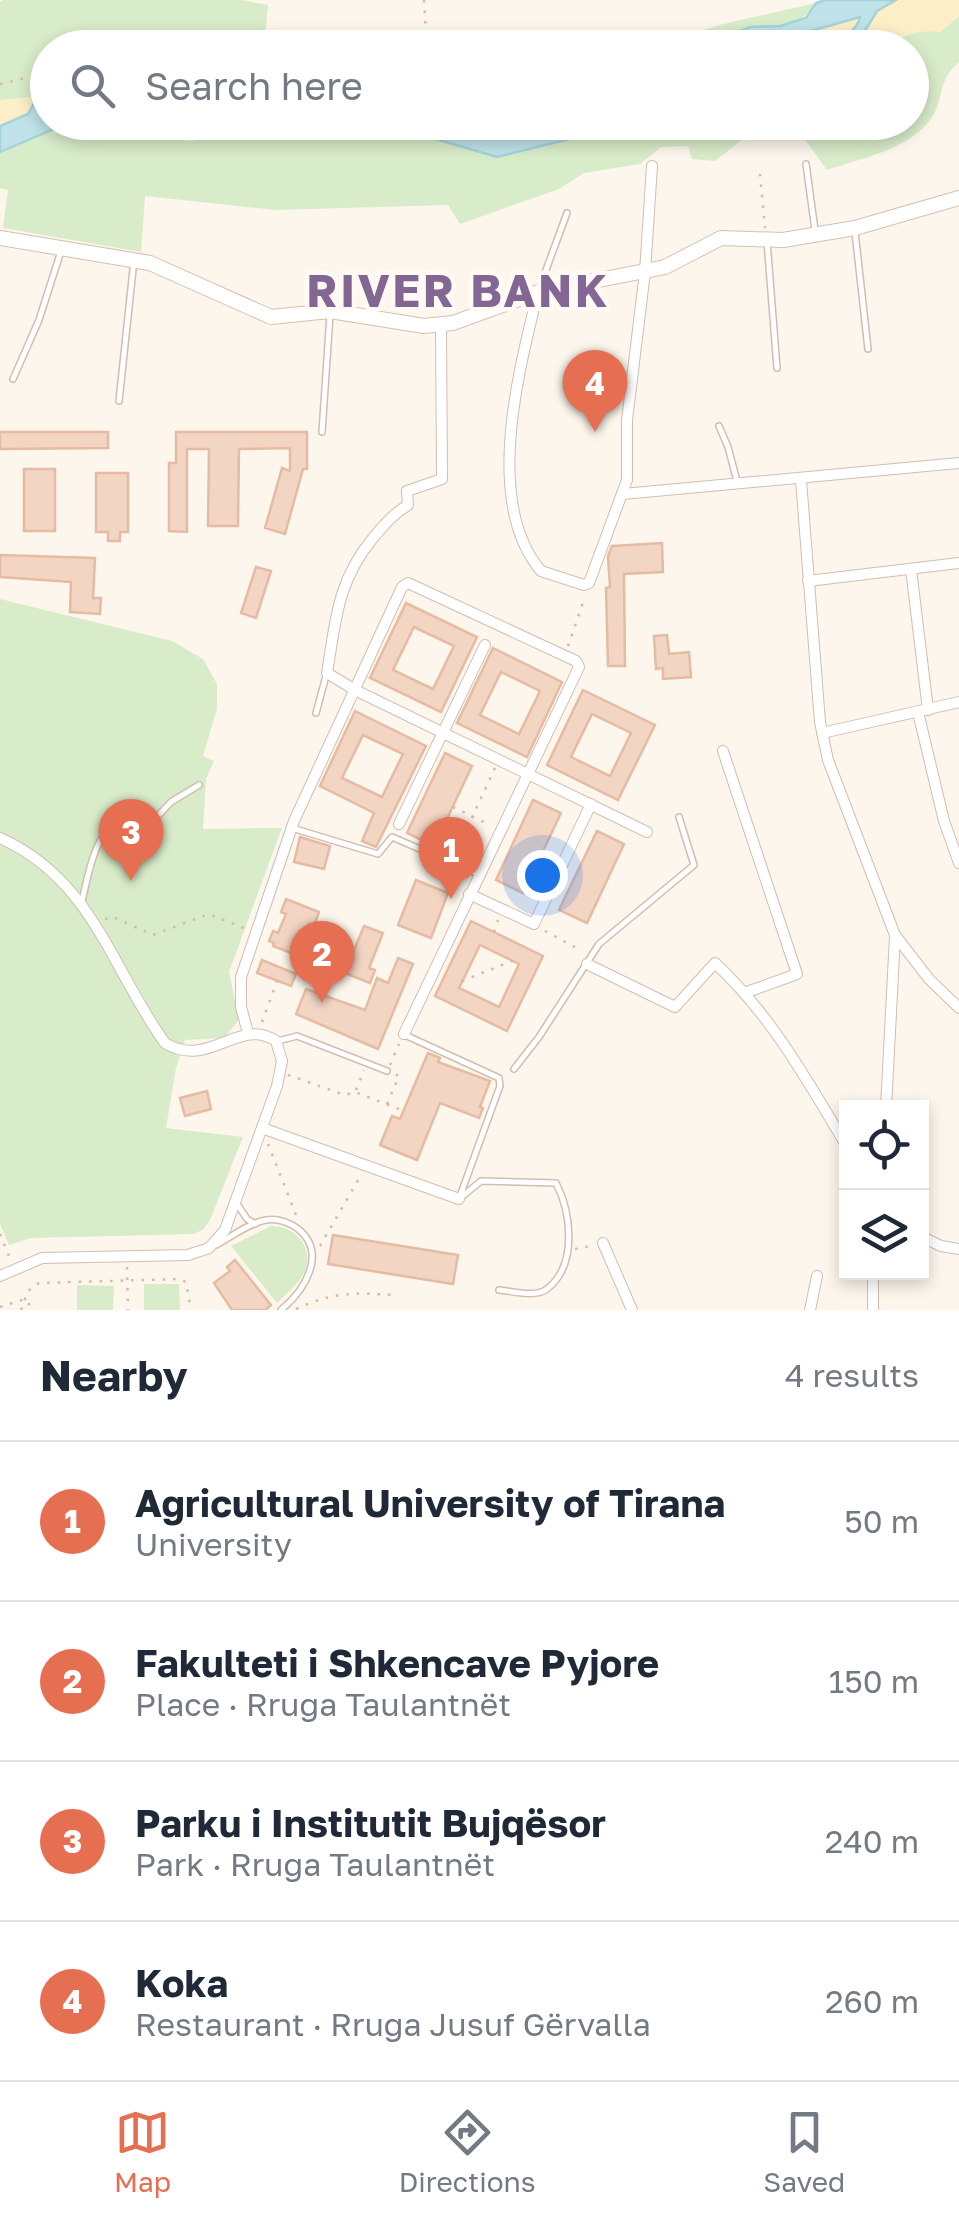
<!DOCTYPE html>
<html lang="en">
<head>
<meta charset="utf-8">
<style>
  body { margin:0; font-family:"Golos Text",sans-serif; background:#f2f2f3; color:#1f2937 }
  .controls { position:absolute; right:30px; bottom:30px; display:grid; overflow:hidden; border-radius:0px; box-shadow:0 5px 15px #0003 }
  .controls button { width:90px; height:90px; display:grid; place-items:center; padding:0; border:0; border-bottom:2px solid #e0e1e3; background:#fff; color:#1f2937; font:50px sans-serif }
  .you { position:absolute; left:542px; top:875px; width:35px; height:35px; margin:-25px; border:8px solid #fff; border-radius:50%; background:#1a73e8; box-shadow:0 0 0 15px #1a73e833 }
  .badge { display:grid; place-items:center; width:65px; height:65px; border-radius:50%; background:#e76f51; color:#fff; font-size:32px; font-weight:700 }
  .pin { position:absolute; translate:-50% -82px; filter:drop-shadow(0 2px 5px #0008) }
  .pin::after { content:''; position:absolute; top:52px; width:35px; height:30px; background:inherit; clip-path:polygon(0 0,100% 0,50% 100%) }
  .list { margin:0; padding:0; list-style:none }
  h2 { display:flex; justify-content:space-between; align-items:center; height:130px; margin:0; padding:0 40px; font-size:42px }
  h2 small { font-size:32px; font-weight:400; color:#747a83 }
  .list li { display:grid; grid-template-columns:65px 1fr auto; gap:30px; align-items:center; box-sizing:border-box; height:160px; padding:0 40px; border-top:2px solid #e0e1e3 }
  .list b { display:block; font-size:38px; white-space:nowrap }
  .list p { margin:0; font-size:32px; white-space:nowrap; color:#747a83 }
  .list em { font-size:32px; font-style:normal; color:#747a83 }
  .icon { flex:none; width:55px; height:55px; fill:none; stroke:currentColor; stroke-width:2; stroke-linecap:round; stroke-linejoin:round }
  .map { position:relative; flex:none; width:959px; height:1310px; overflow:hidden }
  .search { position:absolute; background:#fff; box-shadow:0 5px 15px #0003; left:30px; right:30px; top:30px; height:110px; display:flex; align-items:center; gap:25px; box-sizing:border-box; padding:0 35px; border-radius:55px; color:#747a83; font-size:38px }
  .sheet { height:770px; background:#fff }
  nav { display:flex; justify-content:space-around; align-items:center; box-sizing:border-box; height:140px; border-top:2px solid #e0e1e3; background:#fff; font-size:28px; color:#747a83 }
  nav a { display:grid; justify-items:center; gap:5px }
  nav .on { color:#e76f51 }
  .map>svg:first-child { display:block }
</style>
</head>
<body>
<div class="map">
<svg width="959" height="1310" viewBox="0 0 959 1310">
  <rect width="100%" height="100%" fill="#fdf6ec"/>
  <!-- green -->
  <g fill="#d8ecc9">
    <polygon points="3,0 241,0 268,5 264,47 48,48 47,96 0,100 0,2"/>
    <path d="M816 3C795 34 776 20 747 29 708 41 681 47 640 48L727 23Z"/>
    <path d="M959 16V62C937 81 945 96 932 117 910 150 861 158 827 170L798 130 752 132 715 161 692 159 688 146 661 147 640 164 584 173 559 189 460 224 448 205 274 210 145 196 141 252 3 228 8 190 0 188V152L50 132 193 141 237 130 297 132 309 123 354 122 429 137 497 157 634 123 912 122V48L875 47 924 29 940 32Z"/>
    <polygon points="0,599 172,641 203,659 217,684 217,709 203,756 214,761 206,779 203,829 282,828 229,972 239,1020 224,1038 185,1040 176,1068 166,1128 243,1137 210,1220 204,1229 194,1234 31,1238 9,1245 0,1224"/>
    <path d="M271 1226C295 1226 314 1246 305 1271 300 1283 286 1294 277 1303L231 1246Z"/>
    <polygon points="144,1284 179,1284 180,1310 144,1310"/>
    <polygon points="77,1285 114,1286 113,1310 77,1310"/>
  </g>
  <!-- sand -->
  <g fill="#fcefc7">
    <path d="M896 0H959V16L939 32C911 27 885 47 855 48L877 11Z"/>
    <path d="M854 16 861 17C846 58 790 47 755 48L769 37 797 35Z"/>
    <polygon points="37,98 28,114 0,126 0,100"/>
    <polygon points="68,122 309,123 297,132 237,130 227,140 50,132"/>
  </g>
  <!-- water -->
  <g fill="#bfe3e8" stroke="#a5d3da" stroke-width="2.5">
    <path d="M826 0H896L877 11 855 47H826C839 40 857 32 860 17L797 35 770 37 755 47 690 48 689 45 726 37 750 27 780 26 806 18 816 3Z"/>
    <polygon points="47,96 48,122 68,123 0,152 0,126 28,114 37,98"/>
    <polygon points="551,123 634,123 497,157 429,137 354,123"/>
  </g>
  <!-- building -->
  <g fill="#f3d5c3" stroke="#e6bba3" stroke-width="2.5" fill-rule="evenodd">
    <polygon points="0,432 108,432 108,448 0,449"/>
    <polygon points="176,432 307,432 307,469 303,469 285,534 265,528 282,468 290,471 290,448 239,449 238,526 208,526 209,449 187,449 187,532 169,531 169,463 176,463"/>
    <rect x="24" y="469" width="31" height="62"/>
    <polygon points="96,473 128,473 128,532 120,532 120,541 108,541 108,532 96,532"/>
    <polygon points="662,543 663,572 624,574 625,666 608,666 606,588 610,587 608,556 612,546"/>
    <polygon points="0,555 95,558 93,598 101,598 100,614 70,612 71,582 0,577"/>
    <polygon points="256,567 271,571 256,618 241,613"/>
    <path d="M406 603 477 637 441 712 370 678ZM414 627 454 646 433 689 393 670Z"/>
    <polygon points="667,635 669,654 689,652 691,677 663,679 663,668 656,669 654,636"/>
    <path d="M493 648 562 682 527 757 457 723ZM501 672 540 691 519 734 480 715Z"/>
    <path d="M583 690 655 725 618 800 547 765ZM592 714 631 733 610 776 571 757Z"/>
    <path d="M355 711 426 746 376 847 362 841 374 813 320 786ZM363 735 403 754 382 797 342 778Z"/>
    <polygon points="445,753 472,766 434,846 407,833"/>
    <polygon points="533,800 561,813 523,893 496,880"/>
    <polygon points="597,831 624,844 587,923 559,910"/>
    <polygon points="300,837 330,846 324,869 294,862"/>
    <polygon points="416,880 448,893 431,938 398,925"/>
    <polygon points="286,899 319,912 314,926 309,924 303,941 331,952 333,948 352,955 364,926 383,933 369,968 375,970 370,983 335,969 333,974 324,970 325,966 273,946 274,943 269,941 273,931 278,933 286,914 281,912"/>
    <path d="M471 921 543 956 507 1031 435 996ZM480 945 519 964 499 1007 459 988Z"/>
    <polygon points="398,958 413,964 378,1049 296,1014 306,989 365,1010 377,978 388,983"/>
    <polygon points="262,960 296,974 291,986 257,973"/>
    <polygon points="428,1053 440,1058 438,1062 490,1081 480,1107 483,1108 479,1118 440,1103 417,1160 380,1145 392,1116 400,1119"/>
    <polygon points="207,1091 211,1109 185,1116 180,1098"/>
    <polygon points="333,1235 458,1255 453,1284 328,1264"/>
    <polygon points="235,1260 271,1305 265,1310 232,1310 214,1283 230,1271 227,1267"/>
  </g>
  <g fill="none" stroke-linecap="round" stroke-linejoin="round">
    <defs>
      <g id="lane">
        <polyline points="806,164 815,230"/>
        <polyline points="855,232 868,349"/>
        <polyline points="767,241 777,368"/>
        <polyline points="539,289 567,213"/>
        <polyline points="13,379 39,320 61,251"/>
        <polyline points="119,401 134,260"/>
        <polyline points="719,426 728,447 738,485"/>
        <polyline points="322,432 330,315"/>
        <polyline points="316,713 326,676"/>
        <polyline points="292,828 378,854 392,837 478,874"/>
        <path d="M82 901C88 877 94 830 121 823 132 820 144 821 154 820L171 802 199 785"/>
        <polyline points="405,1035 499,1078 500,1086 460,1196"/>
        <polyline points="278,1041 297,1036 387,1071"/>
        <polyline points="514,1069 539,1037 599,944 694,865 679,817"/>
        <path d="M459 1199 481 1181 556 1183C571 1212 578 1265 547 1289 536 1298 512 1291 499 1290"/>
        <polyline points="237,1204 247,1219 255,1224"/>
        <path d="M216 1245C231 1237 249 1223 266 1220 277 1218 288 1222 297 1228 329 1253 304 1291 281 1310"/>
      </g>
      <g id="street">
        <path d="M538 292C519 370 483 503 541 571L584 585 589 583 627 480V420L645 272 652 166"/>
        <path d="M441 325 442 479 407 491 408 505C393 514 384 525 373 538 337 582 336 619 327 673L355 690 647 832"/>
        <polyline points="801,480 820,722 828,760 895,935 929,979 959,1008"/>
        <polyline points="623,494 959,463"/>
        <polyline points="911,569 928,710"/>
        <polyline points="808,581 959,563"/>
        <polyline points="918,712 944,821 959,863"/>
        <polyline points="822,733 959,702"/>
        <polyline points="723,751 797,974 747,992"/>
        <polyline points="399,824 485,645"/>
        <path d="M0 838C92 879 111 968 165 1043 209 1070 239 1016 276 1041L282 1061 277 1086 225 1230 209 1248 188 1255 42 1258 0 1276"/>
        <polyline points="469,894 534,924 591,804"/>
        <path d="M587 964 675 1007 715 963C771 1015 807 1080 846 1145"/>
        <polyline points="248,1033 241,1007 241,977 294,821 402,587 408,583 576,661 579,667 404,1034"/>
        <polyline points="886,1108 895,936"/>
        <polyline points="262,1128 459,1199"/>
        <polyline points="922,1237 941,1246 959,1249"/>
        <polyline points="603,1243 632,1310"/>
        <polyline points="873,1272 873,1310"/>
        <polyline points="810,1310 817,1276"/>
      </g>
      <polyline id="secondary" points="0,238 150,263 271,317 330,311 424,326 453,323 538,292 665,267 721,238 783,240 855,228 959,198"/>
    </defs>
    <!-- lane casing -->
    <use href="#lane" stroke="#d1beb0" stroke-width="8"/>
    <!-- street casing -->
    <use href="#street" stroke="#d1beb0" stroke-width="12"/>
    <!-- secondary casing -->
    <use href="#secondary" stroke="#d6c0b0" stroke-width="16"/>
    <!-- path -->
    <g stroke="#d9b8a5" stroke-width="2.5" stroke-dasharray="2.5 8" stroke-linecap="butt">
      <polyline points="424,0 427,48"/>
      <polyline points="0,84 48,73"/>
      <polyline points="760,174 765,228"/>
      <polyline points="568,646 585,597"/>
      <polyline points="453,807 490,825"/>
      <polyline points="454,856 495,768"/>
      <polyline points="105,919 113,917 153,935 209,914 246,929"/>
      <polyline points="545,931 582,951"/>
      <polyline points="494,932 498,920"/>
      <polyline points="462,981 512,961"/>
      <polyline points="262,1022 277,981"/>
      <polyline points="390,1065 399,1044"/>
      <polyline points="288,1075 345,1095 355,1092 404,1111"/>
      <polyline points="356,1090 364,1070"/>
      <polyline points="387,1104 399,1076 393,1073"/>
      <polyline points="268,1144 298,1220"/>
      <polyline points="0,1234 11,1261"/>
      <polyline points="320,1246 361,1175"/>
      <polyline points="575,1249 591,1246"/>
      <polyline points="127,1267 128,1310"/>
      <polyline points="0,1307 25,1299 33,1310"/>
      <path d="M296 1309C336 1291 353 1293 396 1295"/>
      <polyline points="21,1310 28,1291 39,1283 179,1279 186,1282 191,1310"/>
    </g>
    <!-- lane -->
    <use href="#lane" stroke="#fff" stroke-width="5"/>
    <!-- street -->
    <use href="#street" stroke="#fff" stroke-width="10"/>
    <!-- secondary -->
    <use href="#secondary" stroke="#fff" stroke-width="14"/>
  </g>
  <g text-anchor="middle" stroke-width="9" stroke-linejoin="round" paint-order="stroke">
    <!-- district labels -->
    <g font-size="45" font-weight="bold" letter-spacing="2.5" fill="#846695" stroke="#fffaf3">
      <text x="458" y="307">RIVER BANK</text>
    </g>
  </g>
</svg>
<div class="controls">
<button><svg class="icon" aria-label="locate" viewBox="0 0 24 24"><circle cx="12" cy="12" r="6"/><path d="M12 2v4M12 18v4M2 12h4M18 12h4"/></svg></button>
<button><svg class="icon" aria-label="layers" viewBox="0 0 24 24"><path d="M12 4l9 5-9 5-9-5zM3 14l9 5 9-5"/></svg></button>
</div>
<div class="you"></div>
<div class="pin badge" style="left:451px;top:899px">1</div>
<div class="pin badge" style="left:322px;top:1003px">2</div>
<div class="pin badge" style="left:131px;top:881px">3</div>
<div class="pin badge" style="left:595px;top:432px">4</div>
<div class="search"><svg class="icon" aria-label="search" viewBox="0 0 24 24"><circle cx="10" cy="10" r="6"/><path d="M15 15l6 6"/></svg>Search here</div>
</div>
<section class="sheet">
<h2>Nearby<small>4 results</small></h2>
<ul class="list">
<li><span class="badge">1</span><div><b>Agricultural University of Tirana</b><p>University</p></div><em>50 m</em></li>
<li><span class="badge">2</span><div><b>Fakulteti i Shkencave Pyjore</b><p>Place · Rruga Taulantnët</p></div><em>150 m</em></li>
<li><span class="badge">3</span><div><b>Parku i Institutit Bujqësor</b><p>Park · Rruga Taulantnët</p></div><em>240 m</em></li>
<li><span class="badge">4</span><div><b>Koka</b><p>Restaurant · Rruga Jusuf Gërvalla</p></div><em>260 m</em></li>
</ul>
</section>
<nav>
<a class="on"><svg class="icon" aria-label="map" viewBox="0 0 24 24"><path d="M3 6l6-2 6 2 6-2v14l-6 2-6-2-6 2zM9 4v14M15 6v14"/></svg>Map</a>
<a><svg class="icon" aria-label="directions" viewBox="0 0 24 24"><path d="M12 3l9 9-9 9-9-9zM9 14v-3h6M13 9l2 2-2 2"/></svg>Directions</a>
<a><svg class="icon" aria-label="saved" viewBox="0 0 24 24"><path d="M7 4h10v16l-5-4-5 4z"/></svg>Saved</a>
</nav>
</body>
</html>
